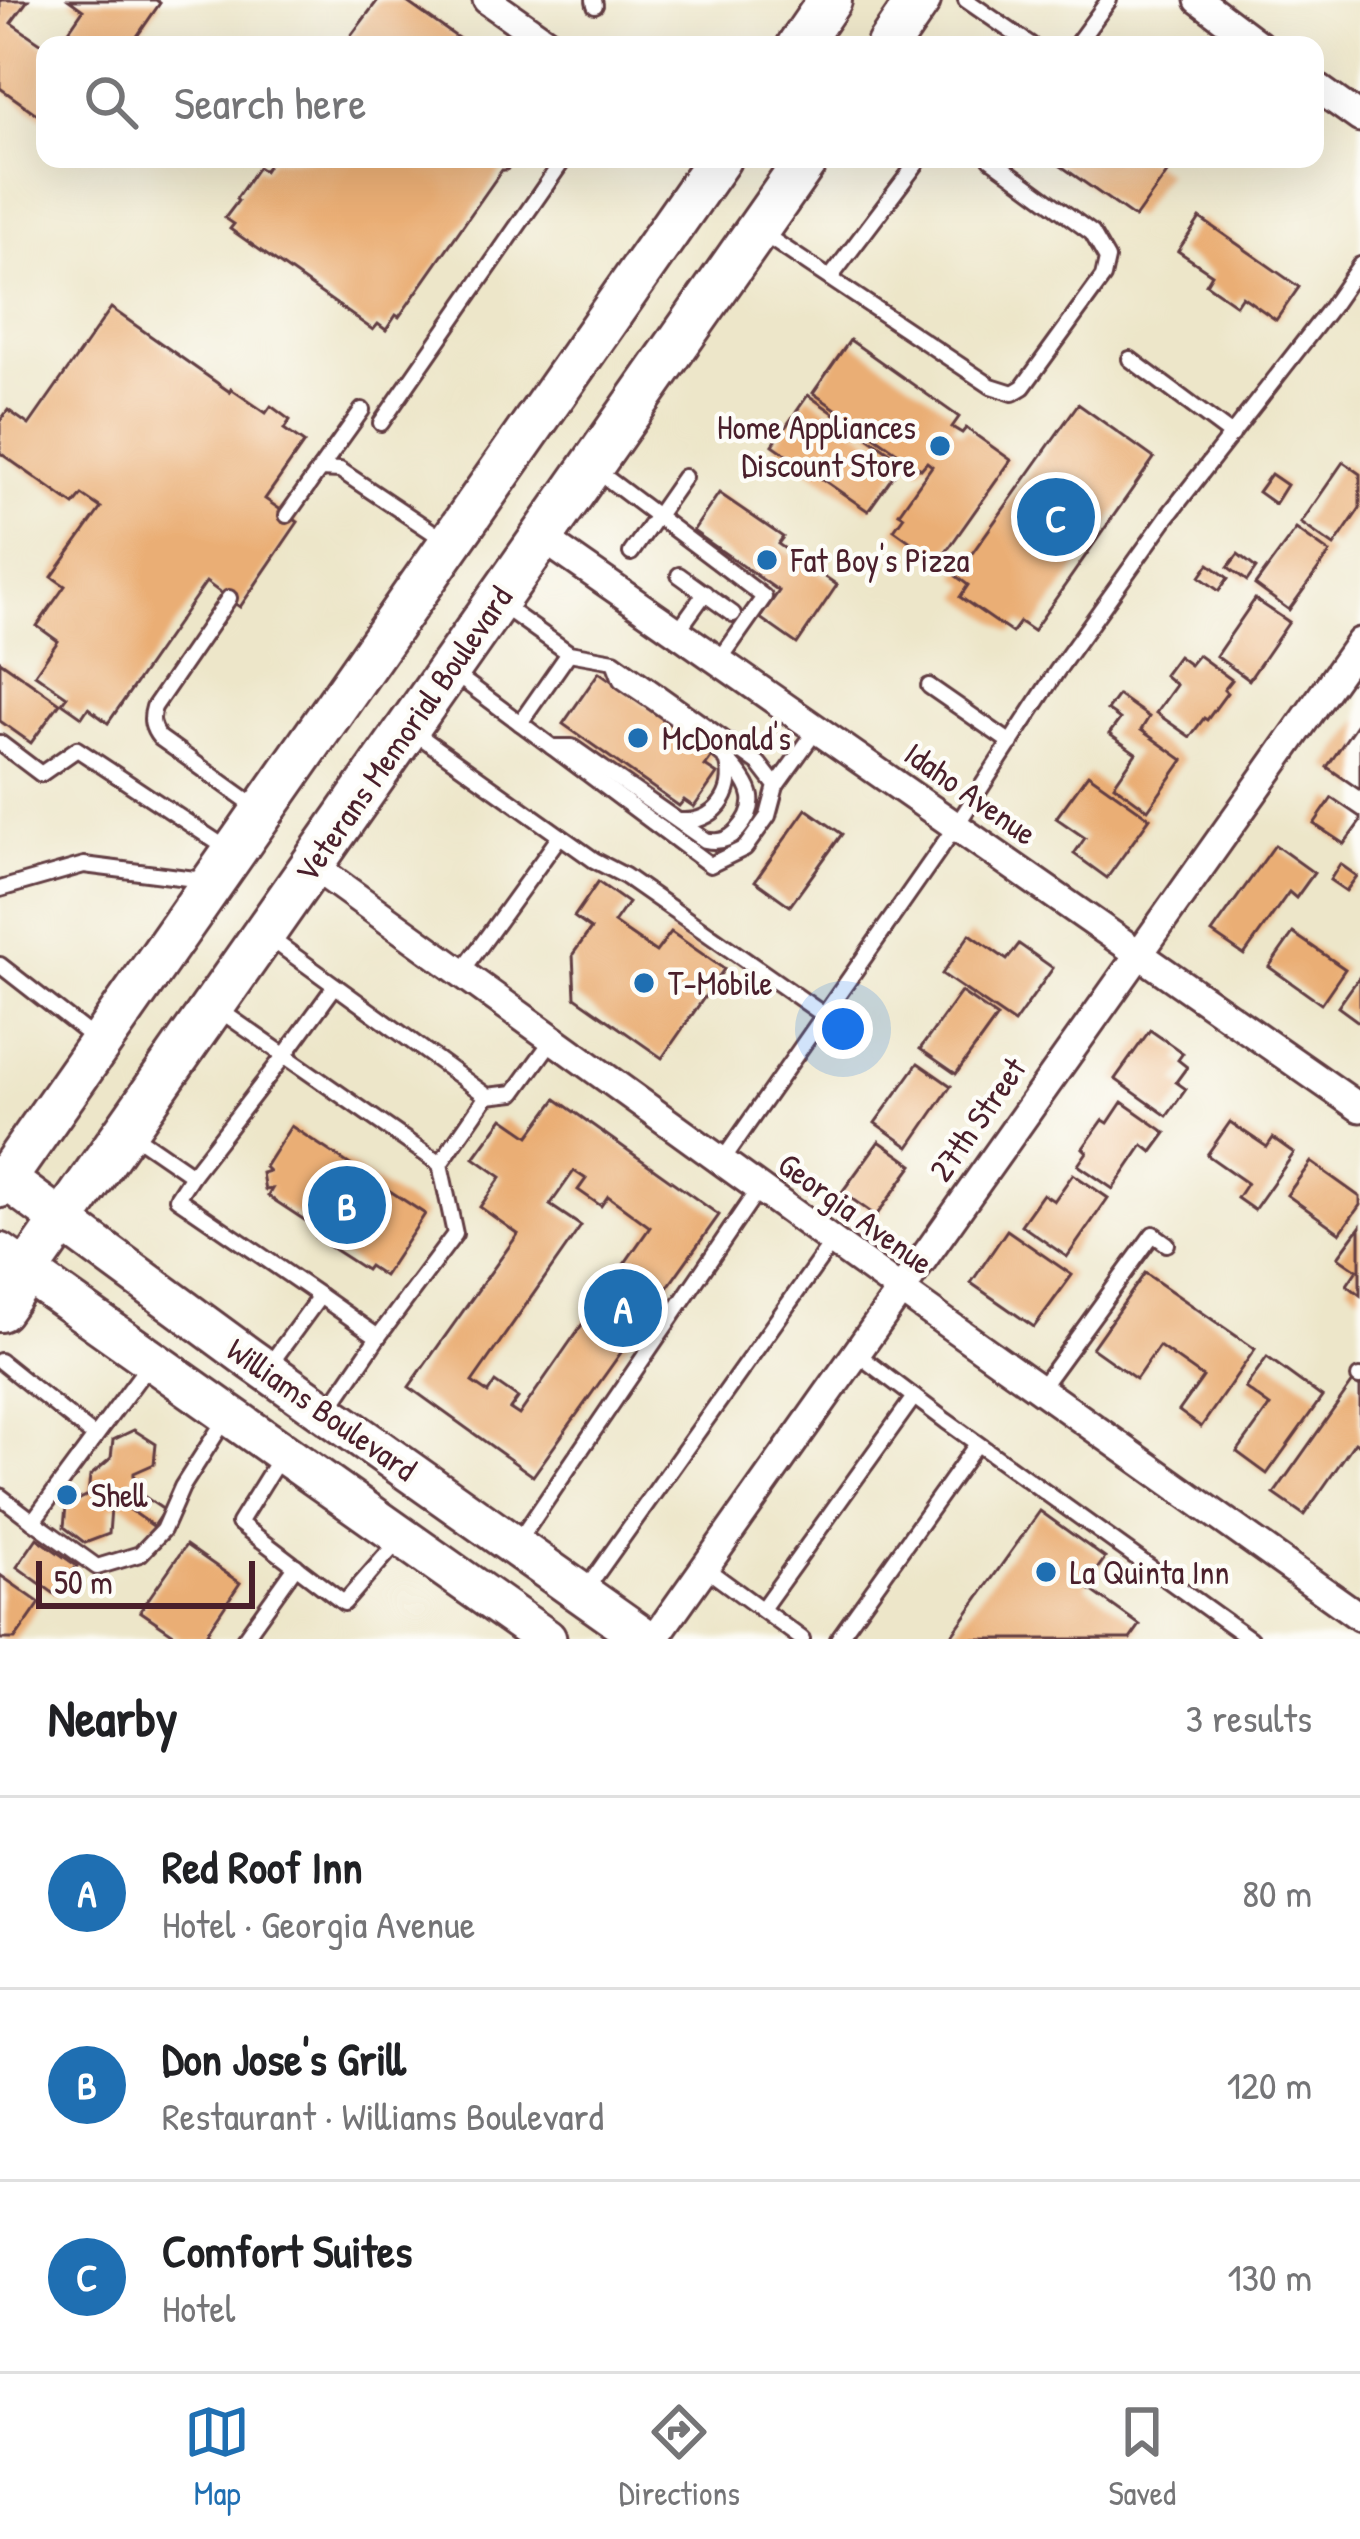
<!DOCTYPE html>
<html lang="en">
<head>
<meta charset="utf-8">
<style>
  body { margin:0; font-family:"Patrick Hand",sans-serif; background:#f6f6f6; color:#202124 }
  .scale { position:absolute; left:36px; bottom:30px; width:219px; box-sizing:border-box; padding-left:12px; border:6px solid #4a1f2b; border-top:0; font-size:33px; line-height:42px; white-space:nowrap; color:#4a1f2b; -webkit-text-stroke:9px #fdfcf7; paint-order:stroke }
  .you { position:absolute; left:843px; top:1029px; width:42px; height:42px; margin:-30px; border:9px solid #fff; border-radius:50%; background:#1a73e8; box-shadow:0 0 0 18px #1a73e833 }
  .badge { display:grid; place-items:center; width:78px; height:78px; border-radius:50%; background:#1f6fb2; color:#fff; font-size:39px; font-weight:700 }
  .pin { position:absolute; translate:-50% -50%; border:6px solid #fff; box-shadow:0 3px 12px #0006 }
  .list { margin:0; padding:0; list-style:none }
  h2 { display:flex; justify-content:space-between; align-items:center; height:156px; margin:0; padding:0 48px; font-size:51px }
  h2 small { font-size:39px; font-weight:400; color:#757577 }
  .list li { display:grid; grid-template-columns:78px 1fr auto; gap:36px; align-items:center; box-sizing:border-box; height:192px; padding:0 48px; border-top:3px solid #e0e0e0 }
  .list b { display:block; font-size:45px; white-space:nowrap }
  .list p { margin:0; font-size:39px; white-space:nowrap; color:#757577 }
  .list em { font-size:39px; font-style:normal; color:#757577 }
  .icon { flex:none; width:66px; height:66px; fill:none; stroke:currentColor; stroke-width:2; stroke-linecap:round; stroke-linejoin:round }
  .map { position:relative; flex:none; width:1360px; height:1639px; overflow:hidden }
  .search { position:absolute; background:#fff; box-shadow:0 12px 48px #0002; left:36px; right:36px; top:36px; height:132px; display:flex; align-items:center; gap:30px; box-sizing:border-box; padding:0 42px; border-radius:24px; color:#757577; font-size:45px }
  .sheet { height:732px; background:#fff }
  nav { display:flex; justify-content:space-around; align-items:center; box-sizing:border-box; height:168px; border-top:3px solid #e0e0e0; background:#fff; font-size:33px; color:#757577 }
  nav a { display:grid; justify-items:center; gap:6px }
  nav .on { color:#1f6fb2 }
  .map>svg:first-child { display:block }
</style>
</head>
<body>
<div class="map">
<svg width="1360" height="1639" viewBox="0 0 1360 1639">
  <rect width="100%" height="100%" fill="#fdfcf7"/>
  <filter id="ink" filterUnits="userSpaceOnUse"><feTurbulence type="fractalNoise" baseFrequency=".00833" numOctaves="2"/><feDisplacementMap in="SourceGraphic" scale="24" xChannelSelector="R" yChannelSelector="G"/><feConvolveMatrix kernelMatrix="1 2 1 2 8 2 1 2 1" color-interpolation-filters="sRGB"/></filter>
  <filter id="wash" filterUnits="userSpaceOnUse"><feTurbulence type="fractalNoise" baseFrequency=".004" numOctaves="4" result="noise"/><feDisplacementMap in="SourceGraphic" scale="48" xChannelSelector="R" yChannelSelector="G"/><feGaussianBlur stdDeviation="2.7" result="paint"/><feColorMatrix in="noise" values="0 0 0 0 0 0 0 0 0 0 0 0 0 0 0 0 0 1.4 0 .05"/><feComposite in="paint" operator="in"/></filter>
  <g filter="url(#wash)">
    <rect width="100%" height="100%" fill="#ede6c9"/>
    <g id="blocks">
      <!-- building -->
      <g fill="#eaae75" fill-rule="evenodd">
        <polygon points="0,0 28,0 11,23 45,46 45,120 0,88"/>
        <polygon points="69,0 156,0 160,3 131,45 59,45 83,10"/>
        <polygon points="378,0 404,0 468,45 344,45"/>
        <polygon points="272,159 514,159 507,170 502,170 399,317 396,315 386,330 378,324 373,330 230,229 234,224 225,218 238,201 236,199 258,167 264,171"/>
        <polygon points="1051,159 1147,159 1167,173 1135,218"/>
        <polygon points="1200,218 1299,287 1276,320 1242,296 1236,305 1206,284 1212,274 1178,251"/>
        <polygon points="111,308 230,392 231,389 266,413 271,406 290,420 284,429 304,443 265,499 298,522 240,607 206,582 108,723 88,708 82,717 62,703 67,696 35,674 58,641 37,626 65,586 52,577 101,508 82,495 74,505 0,453 0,421 8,410 29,425"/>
        <polygon points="850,340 959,417 952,427 962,433 966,428 1011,460 939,562 894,530 904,516 899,513 932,466 927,462 921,469 813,393"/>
        <polygon points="808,395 903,462 868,511 773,445"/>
        <polygon points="1078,404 1154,458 1033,631 1020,622 1012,633 960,597 968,585 956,576"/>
        <polygon points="1343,462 1360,474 1360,508 1334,546 1301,523"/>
        <polygon points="1271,474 1287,485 1275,504 1258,492"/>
        <polygon points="719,493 783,537 778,544 837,585 797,644 760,618 779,591 693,531"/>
        <polygon points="1296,529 1330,553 1289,610 1255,585"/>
        <polygon points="1238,554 1256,568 1247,581 1228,567"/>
        <polygon points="1209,564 1228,578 1219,591 1200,577"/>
        <polygon points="1255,599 1289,622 1249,680 1216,656"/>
        <polygon points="1198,655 1232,680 1224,690 1227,693 1207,720 1204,718 1190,737 1156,713 1176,685 1164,675 1178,656 1190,665"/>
        <polygon points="0,661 60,703 31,743 0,721"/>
        <polygon points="599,672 714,753 705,766 717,774 694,807 684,800 679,806 563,724"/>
        <polygon points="1118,695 1149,717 1141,730 1183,760 1148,810 1114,785 1136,753 1109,734 1120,719 1107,710"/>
        <polygon points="1360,719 1360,790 1327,767"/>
        <polygon points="1088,774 1150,818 1107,878 1074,854 1085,838 1056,818"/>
        <polygon points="1332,798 1360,817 1360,822 1344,844 1314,824"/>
        <polygon points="806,809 842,834 790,906 755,881"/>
        <polygon points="1275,845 1314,873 1296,898 1289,892 1244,955 1212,933"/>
        <polygon points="1340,864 1357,876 1346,891 1330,880"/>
        <polygon points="598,882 628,903 614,923 656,952 671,932 724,969 662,1058 575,997 573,954 591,929 574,917"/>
        <polygon points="1293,933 1345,969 1321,1004 1269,967"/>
        <polygon points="970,934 1007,960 1019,944 1053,968 1014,1023 942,974"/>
        <polygon points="1360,976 1360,1023 1338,1007"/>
        <polygon points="961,992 997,1017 956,1074 920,1049"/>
        <polygon points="1150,1030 1183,1053 1178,1060 1187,1067 1176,1082 1186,1089 1167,1116 1115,1079"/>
        <polygon points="918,1063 951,1086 909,1147 875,1123"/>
        <path d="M556 1099 719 1215 533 1476 409 1387 518 1234 480 1207 501 1177 474 1158 503 1118 529 1136ZM574 1171 586 1179 578 1190 601 1206 608 1196 650 1227 519 1415 510 1409 518 1398 495 1382 488 1393 472 1382 581 1226 550 1205Z"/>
        <polygon points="1122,1102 1166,1133 1152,1152 1143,1145 1113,1189 1078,1165 1087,1152 1083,1148 1103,1120 1108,1123"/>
        <polygon points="1230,1122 1267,1147 1273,1138 1294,1153 1254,1210 1237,1198 1247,1183 1207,1155"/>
        <polygon points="291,1126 425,1214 384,1276 369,1266 366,1270 315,1237 312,1225 268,1196 272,1189 265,1190 262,1173 269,1171 265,1167"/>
        <polygon points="879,1141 913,1165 876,1216 842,1192"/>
        <polygon points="1311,1162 1360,1197 1360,1205 1340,1233 1287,1195"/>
        <polygon points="1073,1174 1108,1198 1067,1257 1021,1225 1043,1194 1054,1201"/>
        <polygon points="1360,1227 1360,1295 1347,1285 1357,1270 1338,1257"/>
        <polygon points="1007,1230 1072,1275 1034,1327 971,1283"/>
        <polygon points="1145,1273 1255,1349 1201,1427 1179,1411 1203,1377 1159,1346 1136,1379 1092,1348"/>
        <polygon points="1267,1357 1322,1397 1267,1474 1237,1452 1270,1406 1245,1388"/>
        <polygon points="1353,1382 1360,1387 1360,1445 1355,1442 1304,1515 1274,1494"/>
        <polygon points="134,1430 156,1444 154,1464 134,1473 133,1489 164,1510 153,1526 122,1504 111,1508 109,1534 85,1543 64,1527 66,1506 88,1495 90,1476 111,1458 113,1440"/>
        <polygon points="1040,1511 1105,1558 1085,1586 1140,1625 1130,1639 949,1639"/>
        <polygon points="37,1538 77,1566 56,1595 17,1567"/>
        <polygon points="186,1545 240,1583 207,1632 209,1634 205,1639 181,1639 140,1611"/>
        <polygon points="0,1575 40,1603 15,1639 0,1639"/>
      </g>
    </g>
  </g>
  <g filter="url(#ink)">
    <use href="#blocks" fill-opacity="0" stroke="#623d43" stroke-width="3"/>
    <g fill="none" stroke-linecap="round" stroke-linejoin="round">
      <defs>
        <g id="service">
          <polyline points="594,0 595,5"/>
          <polyline points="966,0 1031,45"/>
          <polyline points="1076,45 1109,0"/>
          <polyline points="762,233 991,386 1013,393 1023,387 1103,277 1107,259 1092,233 991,159"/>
          <polyline points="830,278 920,159"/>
          <polyline points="1130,359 1232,435"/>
          <polyline points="381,423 564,159"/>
          <polyline points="320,469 340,470 443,539"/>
          <polyline points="596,470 764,597 719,661"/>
          <polyline points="287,515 362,410"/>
          <polyline points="631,553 684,477"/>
          <polyline points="679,575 733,614"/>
          <path d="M229 598 154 707C150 720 152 728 160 738L259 809"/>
          <polyline points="677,632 705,593"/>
          <polyline points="452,672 710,865 745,848 768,816 776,786 759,764 614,661 569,653 503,606"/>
          <polyline points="929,686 1011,743"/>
          <polyline points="520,723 569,653"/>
          <polyline points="414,732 594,860 625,876 824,1015"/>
          <polyline points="0,743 41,774 77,749 229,850"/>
          <path d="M552 747H572L705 840C718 843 728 841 738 830 746 821 753 810 751 797 745 759 653 703 621 680L615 664"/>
          <polyline points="776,786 817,729"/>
          <path d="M680 821C714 823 736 795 728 762"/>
          <polyline points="0,889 84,865 203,880"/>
          <polyline points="0,965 96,1040"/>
          <polyline points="461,973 560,836"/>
          <polyline points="218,1009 440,1164 487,1096 267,936"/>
          <polyline points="487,1096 514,1093 553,1039"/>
          <polyline points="131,1133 192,1175 284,1056 335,986"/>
          <polyline points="722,1161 956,826 1057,671 1167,517 1331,307 1360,265"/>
          <polyline points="192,1175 177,1198 320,1296 268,1367"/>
          <polyline points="320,1296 378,1337 329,1409"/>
          <polyline points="378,1337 455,1234 440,1164"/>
          <polyline points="856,1353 946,1421 1250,1639"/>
          <polyline points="0,1361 95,1437"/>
          <polyline points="149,1364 33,1521 97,1567 140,1554 163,1530 182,1487 226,1418"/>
          <polyline points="1359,1377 1360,1377"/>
          <polyline points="1040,1389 1153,1234 1167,1244"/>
          <polyline points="280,1457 239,1523 344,1603 400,1539"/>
          <polyline points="0,1496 33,1521"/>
          <polyline points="518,1542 759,1188"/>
          <polyline points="705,1568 802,1639"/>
          <polyline points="586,1589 833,1241"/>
          <polyline points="762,1609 914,1397"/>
          <polyline points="244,1639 296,1566"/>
          <polyline points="838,1639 977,1444"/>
        </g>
        <g id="minor">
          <polyline points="487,0 551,45"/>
          <polyline points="1199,0 1259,45"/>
          <polyline points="1315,86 1360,118"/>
          <polyline points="541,537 1360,1108"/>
          <polyline points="312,865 900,1290 1360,1617"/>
          <polyline points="654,1639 1360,642"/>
        </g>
        <g id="secondary">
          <polyline points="0,1175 249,1358 646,1639"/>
          <polyline points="0,1253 546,1639"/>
        </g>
        <g id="primary">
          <polyline points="799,45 830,0"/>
          <polyline points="888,45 919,0"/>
          <polyline points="0,1186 719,159"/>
          <polyline points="0,1310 807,159"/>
        </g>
      </defs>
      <!-- service casing -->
      <use href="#service" stroke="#623d43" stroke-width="20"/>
      <!-- minor casing -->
      <use href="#minor" stroke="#623d43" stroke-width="33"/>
      <!-- secondary casing -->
      <use href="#secondary" stroke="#623d43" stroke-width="45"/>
      <!-- primary casing -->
      <use href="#primary" stroke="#623d43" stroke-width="48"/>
      <!-- service -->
      <use href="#service" stroke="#fff" stroke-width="14"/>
      <!-- minor -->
      <use href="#minor" stroke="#fff" stroke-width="27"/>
      <!-- secondary -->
      <use href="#secondary" stroke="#fff" stroke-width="39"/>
      <!-- primary -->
      <use href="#primary" stroke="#fff" stroke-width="42"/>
    </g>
  </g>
  <!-- markers -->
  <g fill="#1f6fb2" stroke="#fdfcf7" stroke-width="4.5">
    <circle cx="940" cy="446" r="12"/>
    <circle cx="767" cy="560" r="12"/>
    <circle cx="638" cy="738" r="12"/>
    <circle cx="644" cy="983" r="12"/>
    <circle cx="67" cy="1495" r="12"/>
    <circle cx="1046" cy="1572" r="12"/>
  </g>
  <g text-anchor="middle" stroke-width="9" stroke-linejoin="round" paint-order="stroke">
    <!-- poi labels -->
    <g font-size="33" fill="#4a1f2b" stroke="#fdfcf7" text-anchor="start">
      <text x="916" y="439" text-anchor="end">Home Appliances<tspan x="916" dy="38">Discount Store</tspan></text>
      <text x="791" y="572">Fat Boy's Pizza</text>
      <text x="662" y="750">McDonald's</text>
      <text x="668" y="995">T-Mobile</text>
      <text x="91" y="1507">Shell</text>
      <text x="1070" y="1584">La Quinta Inn</text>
    </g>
    <!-- street labels -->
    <g font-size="33" fill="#4a1f2b" stroke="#fdfcf7">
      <text transform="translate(403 734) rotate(-55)" y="12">Veterans Memorial Boulevard</text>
      <text transform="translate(971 793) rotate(35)" y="12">Idaho Avenue</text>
      <text transform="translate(977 1119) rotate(-55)" y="12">27th Street</text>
      <text transform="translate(856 1213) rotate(36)" y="12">Georgia Avenue</text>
      <text transform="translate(322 1409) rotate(35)" y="12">Williams Boulevard</text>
    </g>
  </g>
</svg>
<div class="scale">50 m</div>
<div class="you"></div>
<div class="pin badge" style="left:623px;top:1308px">A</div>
<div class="pin badge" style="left:347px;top:1205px">B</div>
<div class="pin badge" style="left:1056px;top:517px">C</div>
<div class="search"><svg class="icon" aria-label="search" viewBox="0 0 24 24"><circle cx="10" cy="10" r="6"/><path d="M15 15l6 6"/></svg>Search here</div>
</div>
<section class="sheet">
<h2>Nearby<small>3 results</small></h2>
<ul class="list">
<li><span class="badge">A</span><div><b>Red Roof Inn</b><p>Hotel · Georgia Avenue</p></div><em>80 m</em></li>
<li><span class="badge">B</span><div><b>Don Jose's Grill</b><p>Restaurant · Williams Boulevard</p></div><em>120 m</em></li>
<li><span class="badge">C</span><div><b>Comfort Suites</b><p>Hotel</p></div><em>130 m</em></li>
</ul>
</section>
<nav>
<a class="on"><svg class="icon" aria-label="map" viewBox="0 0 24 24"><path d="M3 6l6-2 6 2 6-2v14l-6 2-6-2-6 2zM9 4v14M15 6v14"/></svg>Map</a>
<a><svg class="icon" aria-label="directions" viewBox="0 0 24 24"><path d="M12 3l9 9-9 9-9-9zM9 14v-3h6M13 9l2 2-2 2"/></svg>Directions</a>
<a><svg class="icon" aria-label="saved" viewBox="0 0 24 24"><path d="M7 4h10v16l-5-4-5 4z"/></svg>Saved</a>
</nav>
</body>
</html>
